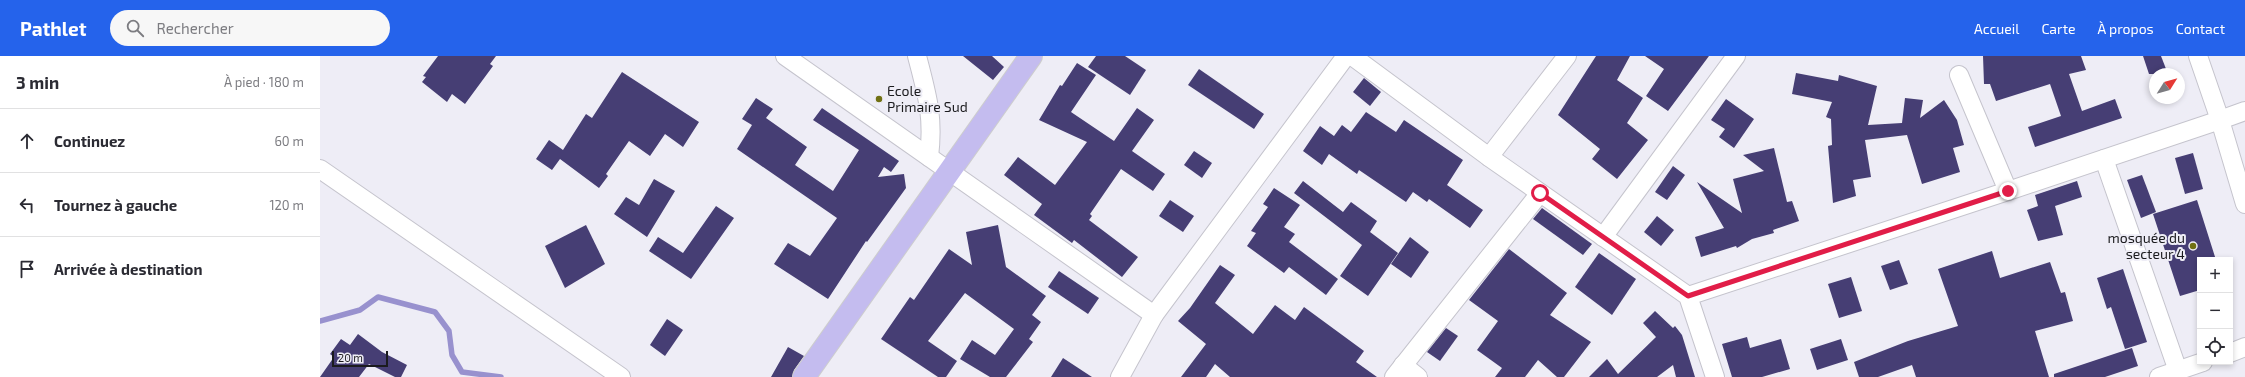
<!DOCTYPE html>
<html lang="fr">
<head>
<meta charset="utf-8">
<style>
  body { margin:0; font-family:"Exo 2",sans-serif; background:#f7f7f7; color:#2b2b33 }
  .controls { position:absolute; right:12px; bottom:12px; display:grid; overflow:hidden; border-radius:0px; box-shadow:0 2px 6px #0003 }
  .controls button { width:36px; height:36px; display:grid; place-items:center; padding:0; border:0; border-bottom:1px solid #e1e1e2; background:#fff; color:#2b2b33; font:20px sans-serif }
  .compass { position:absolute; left:1829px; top:12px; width:36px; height:36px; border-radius:50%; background:#fff; box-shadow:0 2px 6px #0003; rotate:53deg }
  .scale { position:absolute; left:12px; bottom:10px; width:56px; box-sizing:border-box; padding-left:4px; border:2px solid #1b1b1e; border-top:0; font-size:11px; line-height:14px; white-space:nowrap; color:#1b1b1e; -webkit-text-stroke:3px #eeedf6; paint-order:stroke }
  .stop { position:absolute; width:12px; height:12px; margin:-9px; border:3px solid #e11d48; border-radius:50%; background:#fff }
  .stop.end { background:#e11d48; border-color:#fff; box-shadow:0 1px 4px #0008 }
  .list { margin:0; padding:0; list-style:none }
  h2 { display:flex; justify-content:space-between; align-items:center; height:52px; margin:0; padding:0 16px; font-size:17px }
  h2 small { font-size:13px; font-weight:400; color:#7c7c81 }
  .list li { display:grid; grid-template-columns:26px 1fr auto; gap:12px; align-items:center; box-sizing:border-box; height:64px; padding:0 16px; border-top:1px solid #e1e1e2 }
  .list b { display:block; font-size:15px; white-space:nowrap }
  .list em { font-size:13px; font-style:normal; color:#7c7c81 }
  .icon { flex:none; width:22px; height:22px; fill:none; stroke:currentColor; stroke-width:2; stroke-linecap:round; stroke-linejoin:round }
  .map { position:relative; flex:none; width:1925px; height:321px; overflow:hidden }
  header { display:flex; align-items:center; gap:24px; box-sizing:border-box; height:56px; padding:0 20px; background:#2563eb; color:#fff }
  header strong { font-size:19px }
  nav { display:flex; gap:22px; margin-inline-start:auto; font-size:14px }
  .search { width:280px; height:36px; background:#f7f7f7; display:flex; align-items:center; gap:10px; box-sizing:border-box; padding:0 14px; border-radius:22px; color:#7c7c81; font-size:15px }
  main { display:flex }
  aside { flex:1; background:#fff }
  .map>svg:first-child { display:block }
</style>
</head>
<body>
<header>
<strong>Pathlet</strong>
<div class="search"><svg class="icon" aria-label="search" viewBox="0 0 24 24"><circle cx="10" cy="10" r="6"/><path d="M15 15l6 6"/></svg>Rechercher</div>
<nav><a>Accueil</a><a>Carte</a><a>À propos</a><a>Contact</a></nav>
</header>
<main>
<aside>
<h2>3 min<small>À pied · 180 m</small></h2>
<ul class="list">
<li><svg class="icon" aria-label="ahead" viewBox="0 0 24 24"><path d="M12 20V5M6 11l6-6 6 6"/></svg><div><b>Continuez</b></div><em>60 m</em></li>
<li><svg class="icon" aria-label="left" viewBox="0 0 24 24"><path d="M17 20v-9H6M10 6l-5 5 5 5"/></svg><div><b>Tournez à gauche</b></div><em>120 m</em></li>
<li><svg class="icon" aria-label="arrive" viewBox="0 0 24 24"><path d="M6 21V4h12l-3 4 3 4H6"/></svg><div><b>Arrivée à destination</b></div></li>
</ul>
</aside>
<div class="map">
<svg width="1925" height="321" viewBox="0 0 1925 321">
  <rect width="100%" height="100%" fill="#eeedf6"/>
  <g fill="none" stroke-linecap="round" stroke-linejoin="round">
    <!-- stream -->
    <polyline stroke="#9891ce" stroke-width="5.5" points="0,265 40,254 58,241 115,256 129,275 132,299 142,316 181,321"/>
  </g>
  <!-- building -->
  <g fill="#463e74">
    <polygon points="118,0 176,0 170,8 173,10 145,48 132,38 127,46 102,26 106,21 103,20"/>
    <polygon points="643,0 672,0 684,11 673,24"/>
    <polygon points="776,0 805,0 826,14 810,39 768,11"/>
    <polygon points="1276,0 1310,0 1297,24 1323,42 1307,67 1328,84 1297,123 1272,103 1280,93 1238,59"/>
    <polygon points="1325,0 1389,0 1348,55 1326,40 1344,13"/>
    <polygon points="1663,0 1761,0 1766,14 1749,18 1762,55 1795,43 1802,62 1715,91 1708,71 1741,60 1730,28 1676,45 1670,28 1664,28"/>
    <polygon points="1823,0 1841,0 1848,18 1829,18"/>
    <polygon points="757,7 776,19 751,56 794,85 817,52 834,64 812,95 845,118 833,135 801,113 770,158 772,160 769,164 818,201 802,221 754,184 752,187 714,159 722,148 684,119 698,101 735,129 767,86 719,64 740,29 742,30"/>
    <polygon points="879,13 944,58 934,73 868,29"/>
    <polygon points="302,16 379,66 363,91 345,78 330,100 309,85 286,118 288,120 279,132 240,103 232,114 216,103 229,84 243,94 266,58 272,62"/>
    <polygon points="1476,17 1518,25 1519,19 1557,30 1548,69 1582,67 1585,42 1603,44 1600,62 1624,44 1637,64 1644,89 1633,92 1640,116 1602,128 1587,79 1545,84 1551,121 1533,124 1536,140 1513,147 1508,90 1512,89 1511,63 1506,61 1512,46 1472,38"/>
    <polygon points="1044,22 1061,36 1050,50 1033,36"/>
    <polygon points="436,42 453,53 446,62 487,91 475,109 513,135 539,94 493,64 502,52 579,105 571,116 564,111 558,121 584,118 586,132 547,186 546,185 508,243 454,208 468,187 490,200 517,162 417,93 432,69 422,63"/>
    <polygon points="1406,43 1434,63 1414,92 1399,81 1405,73 1391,64"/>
    <polygon points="1046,56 1076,76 1084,64 1143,104 1127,129 1163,154 1150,172 1109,143 1107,146 1093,136 1086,146 1039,114 1037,118 1009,98 1002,109 983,95 1000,70 1014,80 1022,69 1031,76"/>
    <polygon points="1454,92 1467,146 1472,145 1479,165 1453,174 1454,177 1432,183 1417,192 1416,190 1381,201 1375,181 1404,172 1377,126 1422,157 1413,123 1444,115 1423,99"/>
    <polygon points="874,95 892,107 882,122 864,109"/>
    <polygon points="1873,97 1883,133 1865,138 1855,102"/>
    <polygon points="1353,110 1365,119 1347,144 1335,136"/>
    <polygon points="1822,119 1836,156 1821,162 1807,124"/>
    <polygon points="334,123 355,135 327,181 294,158 306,141 319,149"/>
    <polygon points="983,125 1023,156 1031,146 1057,165 1050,176 1078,197 1048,240 1020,220 1042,189 974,137"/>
    <polygon points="1757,125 1762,141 1735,150 1743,179 1718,185 1707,154 1718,150 1715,139"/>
    <polygon points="954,132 980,149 964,171 975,178 969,186 1018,223 1006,239 969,211 964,217 927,190 936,177 931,175 948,151 943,148"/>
    <polygon points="850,144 874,160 863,176 839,160"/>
    <polygon points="1877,144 1896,204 1880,204 1880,234 1860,240 1833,158"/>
    <polygon points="396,150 414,162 371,223 329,195 338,181 363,197"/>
    <polygon points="1222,152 1272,188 1263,199 1213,163"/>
    <polygon points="1337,160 1354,174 1341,190 1324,176"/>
    <polygon points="266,169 285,208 245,232 225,190"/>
    <polygon points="678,169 686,211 726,240 712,259 721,266 709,283 713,286 686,321 670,321 640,303 652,284 675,299 694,273 645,237 608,285 637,305 626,321 618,321 561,283 590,241 594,244 629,193 652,209 646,176"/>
    <polygon points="1090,181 1109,196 1091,222 1071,208"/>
    <polygon points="1189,193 1247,237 1230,259 1271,286 1244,321 1237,321 1218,304 1205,321 1175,321 1182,312 1157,294 1178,265 1149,244"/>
    <polygon points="1672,195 1680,222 1730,206 1741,237 1745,236 1753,265 1715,275 1729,321 1596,321 1592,309 1558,321 1539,321 1534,306 1588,285 1638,270 1618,213"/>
    <polygon points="1279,197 1316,223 1292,259 1255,231"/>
    <polygon points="1579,204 1588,228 1570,234 1561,210"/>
    <polygon points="900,209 915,219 895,247 933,278 955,249 975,264 984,251 1044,295 1036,306 1057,321 910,321 895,308 886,321 861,321 886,288 858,265 870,252"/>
    <polygon points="1803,213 1827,286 1805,293 1791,251 1787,253 1777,222"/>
    <polygon points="739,215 779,242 768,258 728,231"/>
    <polygon points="1531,221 1542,255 1519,262 1508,228"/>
    <polygon points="1335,255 1353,272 1355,270 1362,279 1375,321 1356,321 1353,309 1337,321 1269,321 1287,303 1298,318 1336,281 1323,267"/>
    <polygon points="347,263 363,274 345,300 330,289"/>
    <polygon points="1126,272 1138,280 1120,305 1107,296"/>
    <polygon points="38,278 62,296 87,309 81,321 75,321 49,308 39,321 0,321 14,301 10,298 21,283 30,289"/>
    <polygon points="1427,281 1430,292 1461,283 1470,313 1442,321 1412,321 1402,288"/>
    <polygon points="1521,283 1528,304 1497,314 1490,293"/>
    <polygon points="468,291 484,300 474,314 472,321 451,321"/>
    <polygon points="1812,292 1818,310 1785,321 1734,321 1734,318"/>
    <polygon points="743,302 772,321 731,321"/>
  </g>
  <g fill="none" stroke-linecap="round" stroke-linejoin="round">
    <defs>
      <g id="minor">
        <polyline points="465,0 834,259"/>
        <path d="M597 0C607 39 614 60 609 101"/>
        <polyline points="1032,0 1169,101 1368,240 1395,321"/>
        <polyline points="1925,55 1900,64 1925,148"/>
        <polyline points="1169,101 1247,0"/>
        <polyline points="1784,103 1858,315"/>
        <polyline points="0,113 301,321"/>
        <polyline points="1688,135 1900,64 1878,0"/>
        <polyline points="1283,181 1416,0"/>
        <polyline points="1368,240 1688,135 1639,19"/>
        <polyline points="1910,297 1925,291"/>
        <polyline points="1083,309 1098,321"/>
        <polyline points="800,321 834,259 1026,0"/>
        <polyline points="1074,321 1220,137"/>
        <polyline points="1839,321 1883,306"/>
      </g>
      <polyline id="major" points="484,321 711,0"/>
    </defs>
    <!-- minor casing -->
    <use href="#minor" stroke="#c5c4cd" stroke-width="20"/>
    <!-- major casing -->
    <use href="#major" stroke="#cdcdce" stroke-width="24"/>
    <!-- minor -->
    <use href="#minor" stroke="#fff" stroke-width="18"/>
    <!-- major -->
    <use href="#major" stroke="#c4bcef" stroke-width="22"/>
  </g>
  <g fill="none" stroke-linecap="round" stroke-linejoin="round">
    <!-- route -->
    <polyline stroke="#e11d48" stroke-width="5" points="1220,137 1368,240 1688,135"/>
  </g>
  <!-- markers -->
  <g fill="#707013" stroke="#eeedf6" stroke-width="1.5">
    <circle cx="559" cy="43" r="4"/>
    <circle cx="1873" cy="190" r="4"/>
  </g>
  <g text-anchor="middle" stroke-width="4" stroke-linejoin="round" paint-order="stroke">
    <!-- poi labels -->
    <g font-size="14" fill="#1b1b1e" stroke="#eeedf6" text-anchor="start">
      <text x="567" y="40">Ecole<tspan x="567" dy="16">Primaire Sud</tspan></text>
      <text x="1865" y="187" text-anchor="end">mosquée du<tspan x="1865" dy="16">secteur 4</tspan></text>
    </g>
  </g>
</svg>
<div class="controls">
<button>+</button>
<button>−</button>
<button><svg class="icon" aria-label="locate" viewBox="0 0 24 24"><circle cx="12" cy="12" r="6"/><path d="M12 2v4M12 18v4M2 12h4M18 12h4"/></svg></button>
</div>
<svg class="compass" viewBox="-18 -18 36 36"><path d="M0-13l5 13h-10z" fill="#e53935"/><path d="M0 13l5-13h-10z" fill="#7c7c81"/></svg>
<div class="scale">20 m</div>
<div class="stop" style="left:1220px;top:137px"></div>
<div class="stop end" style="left:1688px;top:135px"></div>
</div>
</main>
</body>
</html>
